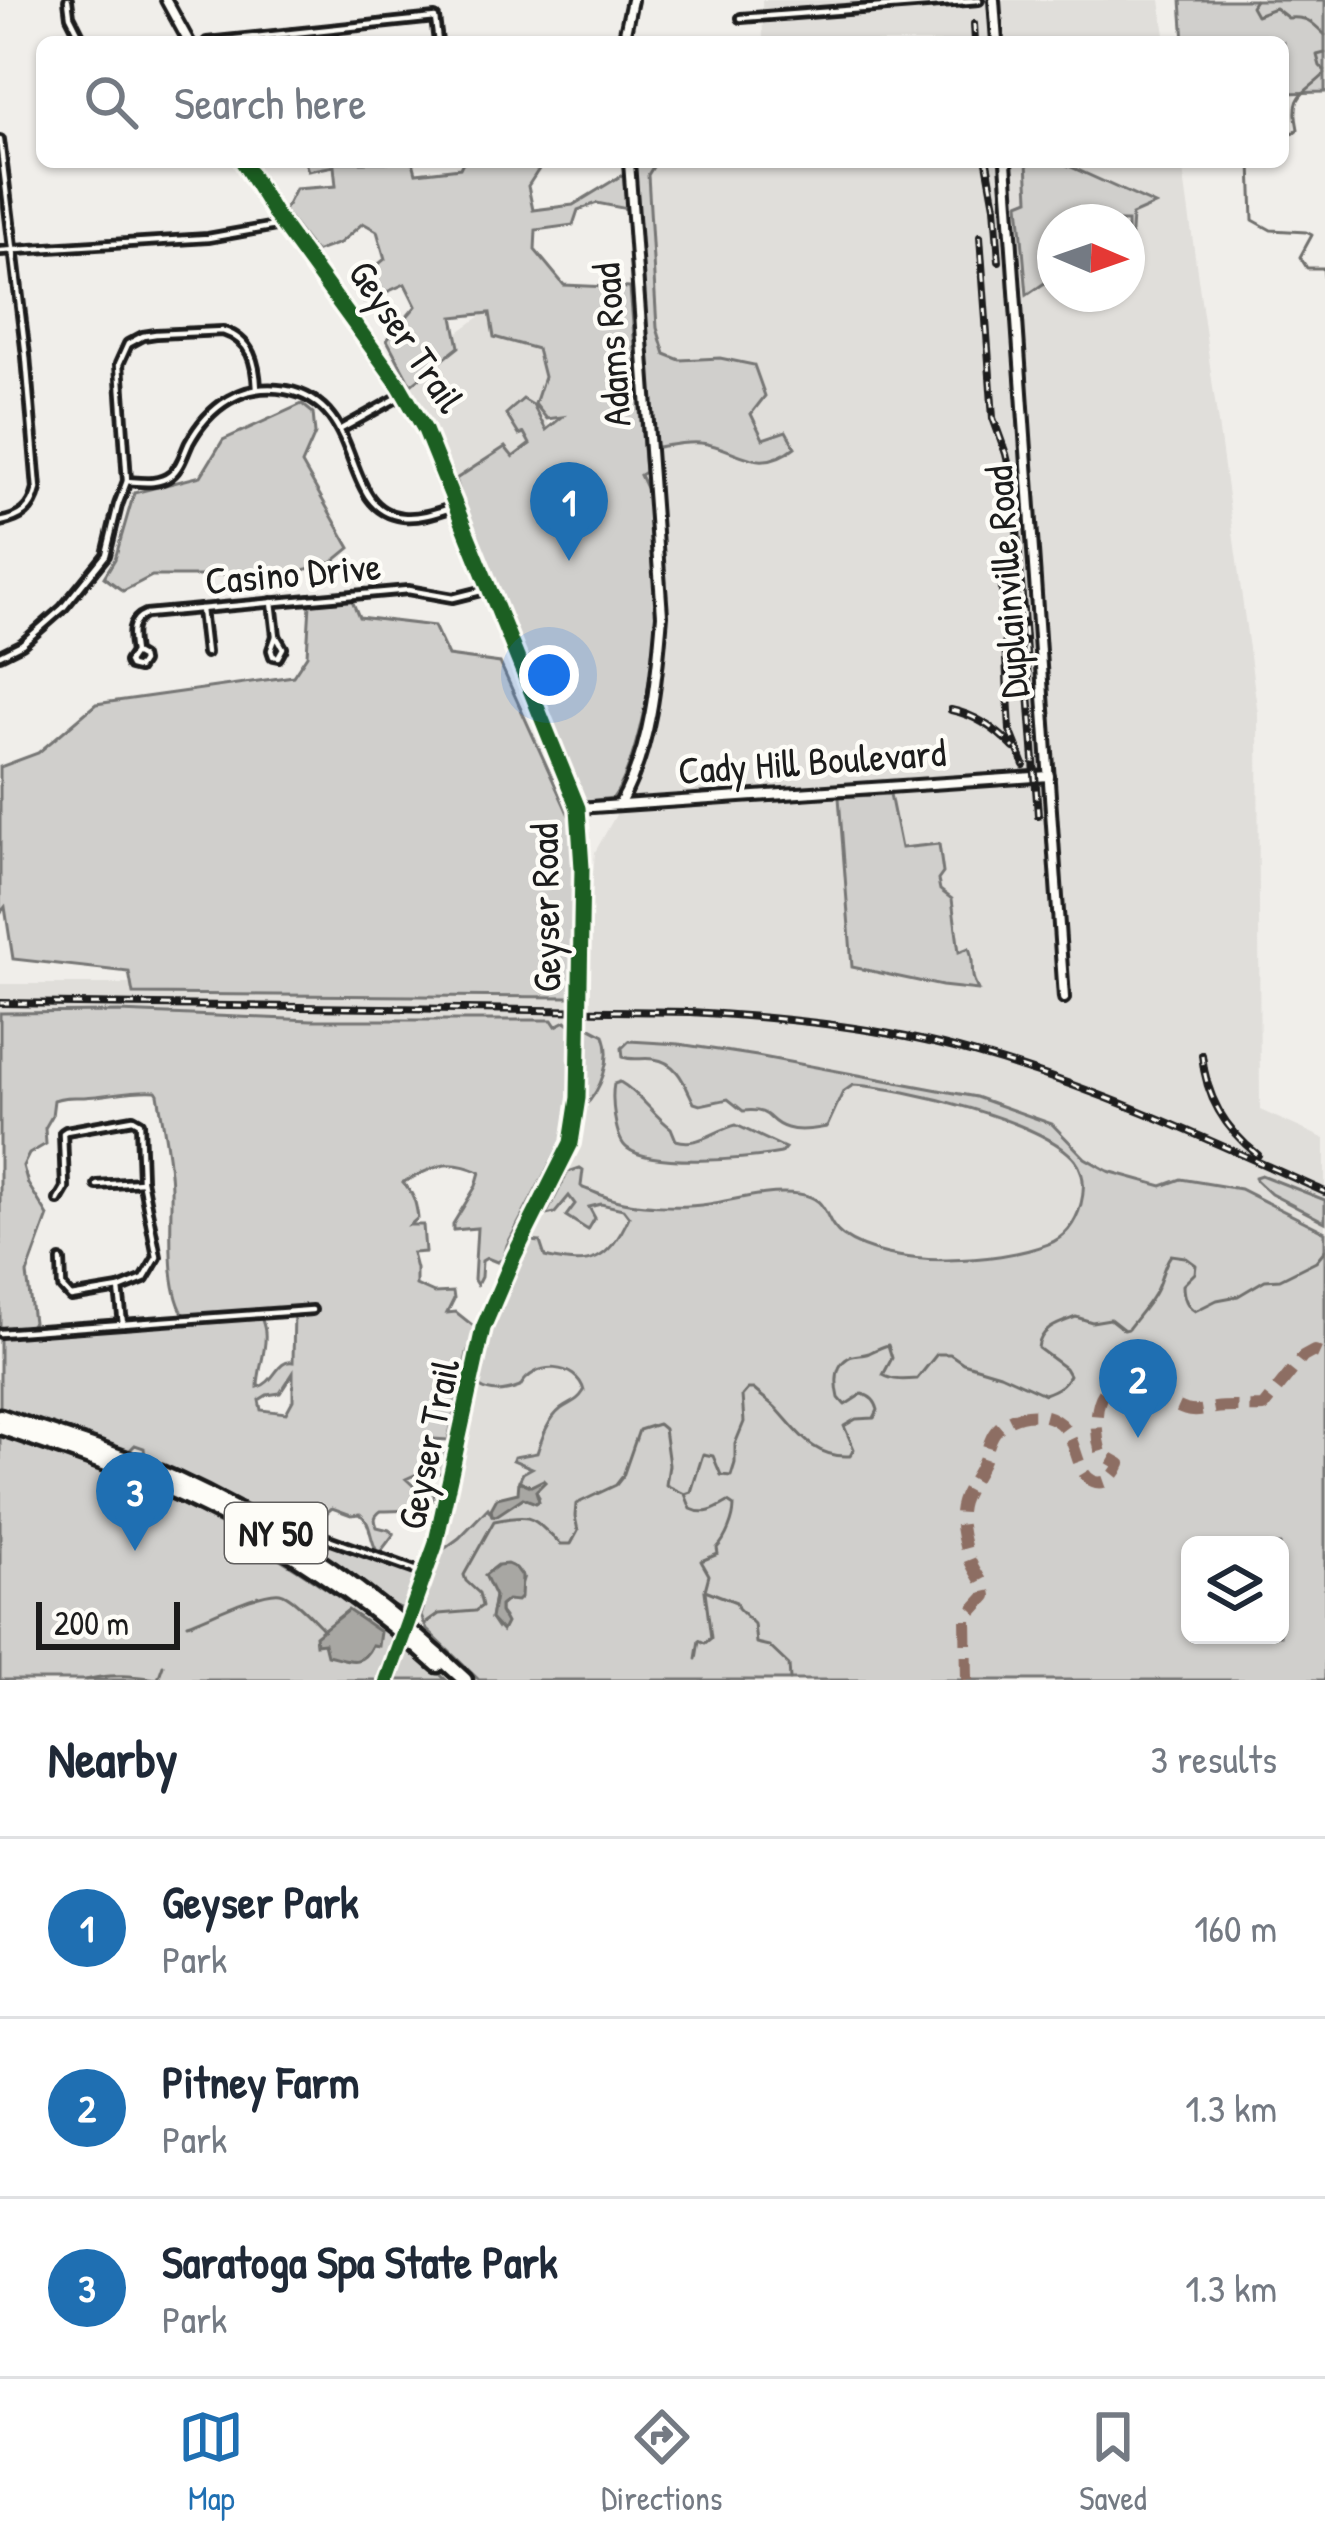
<!DOCTYPE html>
<html lang="en">
<head>
<meta charset="utf-8">
<style>
  body { margin:0; font-family:"Patrick Hand",sans-serif; background:#f6f6f7; color:#1f2937 }
  .controls { position:absolute; right:36px; bottom:36px; display:grid; overflow:hidden; border-radius:18px; box-shadow:0 3px 9px #0004 }
  .controls button { width:108px; height:108px; display:grid; place-items:center; padding:0; border:0; border-bottom:3px solid #e0e1e3; background:#fff; color:#1f2937; font:60px sans-serif }
  .compass { position:absolute; left:1037px; top:204px; width:108px; height:108px; border-radius:50%; background:#fff; box-shadow:0 3px 9px #0004; rotate:92deg }
  .scale { position:absolute; left:36px; bottom:30px; width:144px; box-sizing:border-box; padding-left:12px; border:6px solid #1c1c1c; border-top:0; font-size:33px; line-height:42px; white-space:nowrap; color:#1c1c1c; -webkit-text-stroke:9px #fdfcf7; paint-order:stroke }
  .you { position:absolute; left:549px; top:675px; width:42px; height:42px; margin:-30px; border:9px solid #fff; border-radius:50%; background:#1a73e8; box-shadow:0 0 0 18px #1a73e833 }
  .badge { display:grid; place-items:center; width:78px; height:78px; border-radius:50%; background:#1f6fb2; color:#fff; font-size:39px; font-weight:700 }
  .pin { position:absolute; translate:-50% -99px; filter:drop-shadow(0 3px 6px #0008) }
  .pin::after { content:''; position:absolute; top:63px; width:42px; height:36px; background:inherit; clip-path:polygon(0 0,100% 0,50% 100%) }
  .list { margin:0; padding:0; list-style:none }
  h2 { display:flex; justify-content:space-between; align-items:center; height:156px; margin:0; padding:0 48px; font-size:51px }
  h2 small { font-size:39px; font-weight:400; color:#747a83 }
  .list li { display:grid; grid-template-columns:78px 1fr auto; gap:36px; align-items:center; box-sizing:border-box; height:180px; padding:0 48px; border-top:3px solid #e0e1e3 }
  .list b { display:block; font-size:45px; white-space:nowrap }
  .list p { margin:0; font-size:39px; white-space:nowrap; color:#747a83 }
  .list em { font-size:39px; font-style:normal; color:#747a83 }
  .icon { flex:none; width:66px; height:66px; fill:none; stroke:currentColor; stroke-width:2; stroke-linecap:round; stroke-linejoin:round }
  .map { position:relative; flex:none; width:1325px; height:1680px; overflow:hidden }
  .search { position:absolute; background:#fff; box-shadow:0 3px 9px #0004; left:36px; right:36px; top:36px; height:132px; display:flex; align-items:center; gap:30px; box-sizing:border-box; padding:0 42px; border-radius:18px; color:#747a83; font-size:45px }
  .sheet { height:696px; background:#fff }
  nav { display:flex; justify-content:space-around; align-items:center; box-sizing:border-box; height:168px; border-top:3px solid #e0e1e3; background:#fff; font-size:33px; color:#747a83 }
  nav a { display:grid; justify-items:center; gap:6px }
  nav .on { color:#1f6fb2 }
  .map>svg:first-child { display:block }
</style>
</head>
<body>
<div class="map">
<svg width="1325" height="1680" viewBox="0 0 1325 1680">
  <rect width="100%" height="100%" fill="#f0eeea"/>
  <filter id="ink" filterUnits="userSpaceOnUse"><feTurbulence type="fractalNoise" baseFrequency=".00833" numOctaves="2"/><feDisplacementMap in="SourceGraphic" scale="24" xChannelSelector="R" yChannelSelector="G"/><feConvolveMatrix kernelMatrix="1 2 1 2 8 2 1 2 1" color-interpolation-filters="sRGB"/></filter>
  <g filter="url(#ink)">
    <!-- built -->
    <g fill="#e0deda" fill-rule="evenodd">
      <polygon points="762,0 1160,0 1166,42 763,42"/>
      <path d="M629 162H1182L1258 714 1260 1110 1325 1139V1244L1086 1252 563 1454 451 1551 436 1554 489 1319 497 1296 570 1158 579 1122 583 988 595 852 632 786 645 748 667 629ZM1055 222H1127V294H1055Z"/>
      <polygon points="492,308 533,344 550,377 537,405 550,427 513,457 504,447 456,479 417,400 400,374"/>
      <polygon points="0,984 456,984 575,988 575,1032 94,1029 0,1023"/>
    </g>
    <!-- green -->
    <g fill="#d0cfcc" stroke="#767674" stroke-width="3" fill-rule="evenodd">
      <polygon points="1181,0 1325,0 1325,92 1283,93 1283,42 1184,42"/>
      <path d="M305 162H413L416 173 460 168 463 162H604L541 166 528 186 533 210 573 205 624 174 627 209 597 203 578 210 573 225 536 230 535 250 564 285 630 288 645 472 640 475 648 492C651 532 659 574 657 615 656 658 638 764 613 798L587 801 580 797C539 690 489 589 456 479L505 447 513 457 530 444 524 433 519 435 506 414 523 399 533 405 546 430 562 417 547 419 535 404 544 377 537 349 494 337 490 313 453 317 459 347 411 385 387 340 416 306 405 284 364 302 354 284 385 259 377 231 363 223 340 243 315 252 284 211 295 189 336 186 334 166 308 171Z"/>
      <path d="M633 162H656L648 175 657 328 665 354 680 360 720 358 754 365 765 396 751 414 763 439 786 431 795 447C757 477 738 447 701 443 686 441 666 446 651 448Z"/>
      <polygon points="1027,162 1060,162 1155,205 1132,215 1130,249 1127,251 1127,222 1055,222 1055,276 1027,295 1019,203 1029,199"/>
      <polygon points="302,404 313,413 315,434 302,464 350,548 333,562 292,573 268,568 210,576 152,576 123,591 104,577 115,559 134,493 201,476 223,440"/>
      <polygon points="351,598 359,617 434,626 448,656 500,663 571,820 575,842 571,997 133,994 129,972 13,959 5,907 0,913 0,767 38,753 96,704 293,676 307,655 310,604"/>
      <path d="M890 794 901 848 939 844 943 873 938 880 940 890 952 899 959 952 969 948C976 966 968 971 978 990L942 986 852 967 839 797Z"/>
      <path d="M119 1012 312 1020H552L556 1026 566 1021 573 1027 574 1073 569 1127 507 1245 503 1259 497 1262 487 1258 482 1261 481 1277 477 1285 474 1280 477 1228 453 1230V1224L476 1186 480 1172C446 1157 435 1167 403 1182 414 1194 416 1203 418 1218L410 1225H423L425 1252 412 1253 416 1269V1285L434 1293 453 1292 454 1299 447 1313 456 1312 476 1328 467 1353 448 1440 433 1439 445 1453 447 1467 441 1473 417 1474 406 1479 418 1490 427 1486 433 1487 435 1499C421 1512 400 1511 381 1511 374 1516 374 1519 377 1527L389 1530 394 1534 381 1551H377C369 1539 372 1523 360 1514L351 1515 332 1508 324 1515 318 1530 321 1531 320 1540 414 1574 417 1577V1585L406 1609C382 1607 357 1579 337 1565 278 1527 215 1485 149 1462L145 1457 144 1448 135 1445 129 1451H122L0 1407V1335L151 1324 181 1321 186 1318C165 1289 172 1224 171 1188 170 1157 163 1125 158 1094L156 1091C131 1089 109 1096 84 1097 72 1097 65 1096 54 1100L52 1116 45 1128 46 1144 29 1154 23 1166 28 1184 48 1216 27 1274 33 1322 29 1327 0 1329V1013ZM281 1309 294 1310 293 1362C277 1359 275 1383 258 1387 258 1369 267 1350 265 1333 265 1326 261 1319 260 1312ZM293 1373V1400L286 1413 261 1410 259 1400 267 1395 280 1393Z"/>
      <path d="M587 1026 604 1035C613 1059 601 1090 584 1107Z"/>
      <path d="M629 1041 679 1044 757 1056 976 1097 1052 1124 1085 1158 1108 1171 1162 1186 1181 1179 1240 1189 1325 1232V1680H479L427 1630 421 1616 440 1552 459 1538 488 1508 492 1515 523 1498 535 1502 539 1497 536 1492 538 1484 531 1486 519 1481 523 1473 532 1468 513 1460 514 1457 537 1453C542 1438 548 1419 561 1409 571 1402 577 1402 584 1391 577 1363 534 1360 520 1387 507 1392 492 1395 480 1387 478 1339 507 1282 530 1241L540 1242 545 1257C590 1268 609 1262 629 1217L623 1209 601 1204 589 1207 595 1218 588 1230 566 1216 575 1204 569 1196 555 1213 546 1215 568 1172 580 1168 583 1170 581 1186 583 1188C592 1191 600 1195 609 1198 633 1207 683 1208 709 1204 739 1199 768 1190 799 1194 831 1198 822 1221 843 1236 890 1269 996 1264 1048 1244 1067 1237 1076 1222 1081 1204 1085 1188 1085 1173 1075 1160 1044 1121 903 1087 853 1085L843 1092 827 1127C815 1129 799 1132 787 1128 765 1122 774 1108 743 1111L728 1099 700 1105 694 1103C685 1085 678 1062 654 1059 642 1057 634 1061 623 1057L622 1048ZM1190 1545H1280V1635H1190ZM523 1579 520 1588 500 1606V1612L504 1617 497 1628 491 1619 495 1596 493 1590Z"/>
      <path d="M620 1082C641 1094 653 1115 671 1128L676 1140C699 1147 715 1130 736 1125L785 1148 781 1153C749 1159 652 1168 627 1148 615 1139 611 1099 614 1084Z"/>
      <polygon points="1261,1175 1325,1200 1325,1222 1271,1194 1256,1180 1255,1177"/>
      <path d="M0 1435 114 1474 118 1483 129 1489 139 1484C230 1526 306 1571 386 1631L394 1641 385 1680H0Z"/>
      <polygon points="411,1650 415,1651 446,1680 392,1680 401,1654"/>
    </g>
    <!-- water -->
    <g fill="#a8a7a3" stroke="#706f6d" stroke-width="3">
      <polygon points="543,1480 545,1482 536,1491 539,1501 536,1503 523,1498 496,1516 492,1515 491,1509 497,1498 518,1493 519,1481 531,1486"/>
      <polygon points="507,1564 516,1568 522,1576 521,1597 517,1601 507,1600 500,1606 500,1612 506,1623 502,1631 491,1619 495,1596 485,1575 498,1565"/>
      <path d="M348 1610 380 1632 378 1646 372 1645C361 1669 347 1659 327 1655L324 1643 316 1644 315 1636Z"/>
    </g>
    <g fill="none" stroke-linecap="round" stroke-linejoin="round">
      <!-- stream -->
      <g stroke="#706f6d" stroke-width="3">
        <path d="M1255 0 1251 6 1256 15 1275 8 1288 18C1307 16 1312 22 1325 35"/>
        <polyline points="1325,53 1317,55 1320,66 1325,71"/>
        <path d="M1283 141 1298 129C1290 93 1304 95 1325 74"/>
        <polyline points="1251,162 1253,220 1271,230 1306,232 1312,235 1300,257 1307,268 1323,268 1325,282"/>
        <path d="M685 1494 691 1509C705 1516 716 1509 728 1502L734 1506C734 1519 726 1539 717 1548L718 1554 701 1561 709 1575 705 1590 736 1602 738 1608 754 1624 756 1643 769 1646 789 1665 790 1680"/>
        <path d="M188 1624C208 1617 262 1590 280 1593 292 1595 315 1621 324 1630"/>
        <path d="M425 1624 439 1614 475 1611 482 1606 479 1593 466 1581 464 1575 494 1521C539 1512 531 1520 561 1544H571L578 1531 575 1516 576 1504 616 1485 623 1476 639 1430 658 1424 664 1429 669 1465 666 1485 685 1494 691 1492 703 1454 713 1456 721 1475 731 1476 735 1463V1444L744 1422 742 1396 748 1389H753C761 1396 770 1402 777 1409 799 1433 813 1458 850 1456L854 1449 844 1426 856 1419 874 1418 878 1410C876 1402 871 1396 862 1394L845 1405 839 1398C836 1385 834 1366 848 1358 854 1354 862 1356 869 1353 875 1350 881 1347 888 1345L892 1358 883 1375C893 1381 905 1380 917 1379L937 1354H950L963 1363 1000 1374 1044 1394C1055 1390 1064 1386 1069 1375L1065 1368 1038 1348C1040 1328 1060 1323 1076 1317L1092 1322 1110 1319 1124 1330 1128 1329C1137 1317 1147 1306 1154 1294 1162 1281 1162 1267 1171 1255L1185 1257 1196 1265 1195 1273 1183 1285C1183 1295 1185 1305 1195 1311L1217 1300 1238 1296 1265 1280 1280 1279 1316 1261 1325 1250"/>
        <polyline points="696,1659 699,1640 705,1643 711,1638 705,1591"/>
        <path d="M86 1680C110 1673 135 1676 158 1679L163 1665"/>
      </g>
      <defs>
        <g id="minor">
          <polyline points="68,0 70,16 83,42"/>
          <polyline points="741,18 979,0"/>
          <polyline points="207,42 435,18 438,42"/>
          <path d="M0 140 26 356 37 489C32 510 21 518 0 522"/>
          <polyline points="0,251 208,238 281,225"/>
          <polyline points="341,429 404,394"/>
          <path d="M127 481C142 482 159 485 171 475 180 468 184 454 189 443 209 406 243 382 286 390 368 405 338 510 403 517 421 519 441 511 457 506"/>
          <polyline points="272,602 276,636"/>
          <polyline points="201,609 206,653"/>
          <polygon points="276,636 283,648 278,657 273,656 271,650"/>
          <path d="M134 653 128 662 130 666 138 668 142 662 141 657 134 653C132 637 128 621 146 614L408 590 453 598 489 589"/>
          <path d="M0 655 22 644 63 608 106 555 118 505 127 481 119 364 128 344 143 336 156 334 223 331C251 340 256 363 257 389"/>
          <polyline points="97,1185 142,1182"/>
          <polyline points="58,1200 65,1188 63,1133 66,1131 133,1119 140,1123 142,1180 157,1257 144,1279 119,1289 123,1324"/>
          <polyline points="61,1261 62,1287 71,1297 119,1289"/>
          <polyline points="0,1333 312,1310"/>
          <polyline points="320,1536 426,1574"/>
        </g>
        <g id="tertiary">
          <polyline points="166,0 189,42"/>
          <polyline points="994,0 997,42"/>
          <polyline points="623,42 632,0"/>
          <polyline points="243,162 276,216 399,385 425,430 448,481 542,723 566,774 578,808 582,854 579,1003"/>
          <polyline points="1006,162 1064,998"/>
          <path d="M619 805C651 751 657 677 662 615L629 162"/>
          <polyline points="578,808 1049,776"/>
          <polyline points="387,1680 435,1546 483,1328 514,1256 555,1179 574,1135 578,1098 579,1024"/>
        </g>
        <g id="trunk">
          <path d="M0 1416C49 1433 99 1448 147 1467 268 1517 371 1591 465 1680"/>
          <path d="M0 1427C53 1445 106 1462 158 1484 260 1528 355 1590 438 1665"/>
        </g>
      </defs>
      <!-- minor casing -->
      <use href="#minor" stroke="#1c1c1c" stroke-width="14"/>
      <!-- tertiary casing -->
      <use href="#tertiary" stroke="#1c1c1c" stroke-width="16"/>
      <!-- trunk casing -->
      <use href="#trunk" stroke="#1c1c1c" stroke-width="21"/>
      <!-- minor -->
      <use href="#minor" stroke="#fdfcf7" stroke-width="4.5"/>
      <!-- tertiary -->
      <use href="#tertiary" stroke="#fdfcf7" stroke-width="8"/>
      <!-- trunk -->
      <use href="#trunk" stroke="#fdfcf7" stroke-width="12"/>
      <defs>
        <g id="rail">
          <polyline points="974,24 975,42"/>
          <polyline points="987,162 995,206 999,261"/>
          <polyline points="980,236 993,418 1006,454 1014,488 1038,815"/>
          <polyline points="1002,587 1010,730 1024,765"/>
          <path d="M951 710C976 715 996 729 1014 748"/>
          <path d="M0 1003 691 1012C786 1018 881 1027 973 1053 1095 1087 1210 1140 1325 1192"/>
          <path d="M1202 1055C1206 1097 1224 1128 1258 1155"/>
        </g>
      </defs>
      <!-- rail casing -->
      <use href="#rail" stroke="#1c1c1c" stroke-width="8"/>
      <!-- rail -->
      <use href="#rail" stroke="#fdfcf7" stroke-width="3" stroke-dasharray="9" stroke-linecap="butt"/>
      <defs>
        <polyline id="tertiary-bridge" points="579,1024 579,1003"/>
      </defs>
      <!-- tertiary-bridge casing -->
      <use href="#tertiary-bridge" stroke="#1c1c1c" stroke-width="16" stroke-linecap="butt"/>
      <!-- tertiary-bridge -->
      <use href="#tertiary-bridge" stroke="#fdfcf7" stroke-width="8"/>
      <!-- quiet -->
      <path stroke="#8d6e63" stroke-width="12" stroke-dasharray="24 12" stroke-linecap="butt" d="M967 1680 966 1618 986 1596C984 1582 977 1576 971 1563 965 1551 961 1531 960 1517 959 1497 973 1483 981 1466 987 1456 988 1441 995 1432 1008 1415 1037 1409 1055 1420 1079 1434 1074 1473 1093 1481 1106 1487 1116 1474 1120 1464L1101 1453C1093 1426 1092 1373 1134 1384 1153 1389 1167 1404 1186 1410 1197 1413 1204 1410 1215 1408 1231 1406 1247 1408 1263 1407L1303 1357 1314 1351 1325 1356"/>
      <defs>
        <polyline id="cycleway" points="243,162 276,216 399,385 425,430 578,808 582,868 578,1098 571,1143 514,1256 483,1328 435,1546 387,1680"/>
      </defs>
      <!-- cycleway casing -->
      <use href="#cycleway" stroke="#fdfcf7" stroke-width="22"/>
      <!-- cycleway -->
      <use href="#cycleway" stroke="#1b5e20" stroke-width="15"/>
    </g>
  </g>
  <g text-anchor="middle" stroke-width="9" stroke-linejoin="round" paint-order="stroke">
    <!-- shield labels -->
    <rect fill="#fdfcf7" stroke="#605f5e" stroke-width="3" x="225" y="1503" width="102" height="60" rx="9"/>
    <g font-size="36" font-weight="bold" fill="#1c1c1c">
      <text x="276" y="1546">NY 50</text>
    </g>
    <!-- street labels -->
    <g font-size="39" fill="#1c1c1c" stroke="#fdfcf7">
      <text transform="translate(407 336) rotate(56)" y="14">Geyser Trail</text>
      <text transform="translate(611 345) rotate(-94)" y="14">Adams Road</text>
      <text transform="translate(293 573) rotate(-5)" y="14">Casino Drive</text>
      <text transform="translate(1006 582) rotate(-94)" y="14">Duplainville Road</text>
      <text transform="translate(812 761) rotate(-4)" y="14">Cady Hill Boulevard</text>
      <text transform="translate(545 908) rotate(-91)" y="14">Geyser Road</text>
      <text transform="translate(428 1444) rotate(-78)" y="14">Geyser Trail</text>
    </g>
  </g>
</svg>
<div class="controls">
<button><svg class="icon" aria-label="layers" viewBox="0 0 24 24"><path d="M12 4l9 5-9 5-9-5zM3 14l9 5 9-5"/></svg></button>
</div>
<svg class="compass" viewBox="-18 -18 36 36"><path d="M0-13l5 13h-10z" fill="#e53935"/><path d="M0 13l5-13h-10z" fill="#747a83"/></svg>
<div class="scale">200 m</div>
<div class="you"></div>
<div class="pin badge" style="left:569px;top:561px">1</div>
<div class="pin badge" style="left:1138px;top:1438px">2</div>
<div class="pin badge" style="left:135px;top:1551px">3</div>
<div class="search"><svg class="icon" aria-label="search" viewBox="0 0 24 24"><circle cx="10" cy="10" r="6"/><path d="M15 15l6 6"/></svg>Search here</div>
</div>
<section class="sheet">
<h2>Nearby<small>3 results</small></h2>
<ul class="list">
<li><span class="badge">1</span><div><b>Geyser Park</b><p>Park</p></div><em>160 m</em></li>
<li><span class="badge">2</span><div><b>Pitney Farm</b><p>Park</p></div><em>1.3 km</em></li>
<li><span class="badge">3</span><div><b>Saratoga Spa State Park</b><p>Park</p></div><em>1.3 km</em></li>
</ul>
</section>
<nav>
<a class="on"><svg class="icon" aria-label="map" viewBox="0 0 24 24"><path d="M3 6l6-2 6 2 6-2v14l-6 2-6-2-6 2zM9 4v14M15 6v14"/></svg>Map</a>
<a><svg class="icon" aria-label="directions" viewBox="0 0 24 24"><path d="M12 3l9 9-9 9-9-9zM9 14v-3h6M13 9l2 2-2 2"/></svg>Directions</a>
<a><svg class="icon" aria-label="saved" viewBox="0 0 24 24"><path d="M7 4h10v16l-5-4-5 4z"/></svg>Saved</a>
</nav>
</body>
</html>
